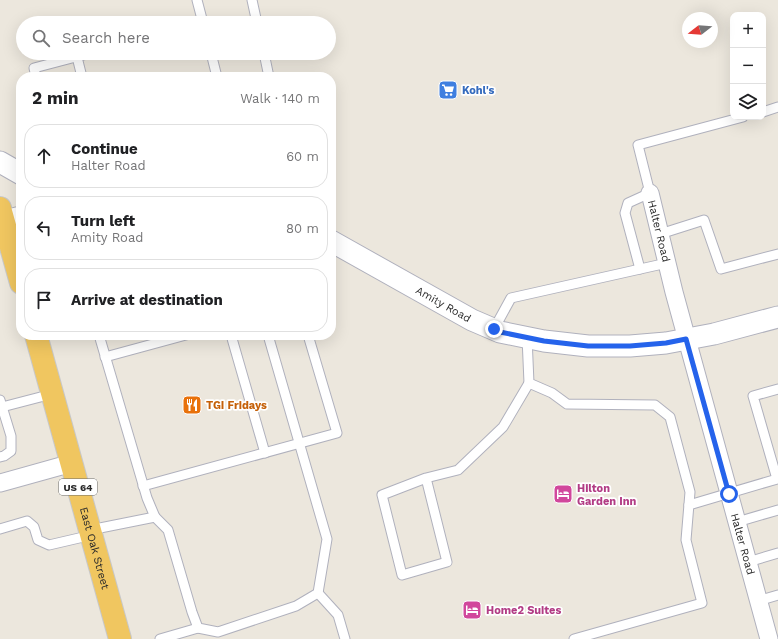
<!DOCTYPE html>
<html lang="en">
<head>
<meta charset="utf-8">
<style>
  body { margin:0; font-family:"Work Sans",sans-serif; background:#f2f2f2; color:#202124 }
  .controls { position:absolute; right:12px; top:12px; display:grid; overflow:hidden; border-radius:8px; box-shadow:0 4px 16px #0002 }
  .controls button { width:36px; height:36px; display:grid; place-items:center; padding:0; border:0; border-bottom:1px solid #e0e0e0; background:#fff; color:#202124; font:20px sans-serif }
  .compass { position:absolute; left:682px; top:12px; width:36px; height:36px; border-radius:50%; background:#fff; box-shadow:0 4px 16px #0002; rotate:253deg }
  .stop { position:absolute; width:12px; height:12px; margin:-9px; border:3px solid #2563eb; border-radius:50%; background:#fff }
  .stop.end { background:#2563eb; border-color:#fff; box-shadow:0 1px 4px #0008 }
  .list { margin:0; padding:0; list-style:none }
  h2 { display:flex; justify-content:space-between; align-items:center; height:52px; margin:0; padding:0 16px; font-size:17px }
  h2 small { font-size:13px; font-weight:400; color:#757577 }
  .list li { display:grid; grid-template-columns:26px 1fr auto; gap:12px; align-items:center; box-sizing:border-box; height:64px; margin:0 8px 8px; padding:0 8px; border:1px solid #e0e0e0; border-radius:16px }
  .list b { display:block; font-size:15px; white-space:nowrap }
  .list p { margin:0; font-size:13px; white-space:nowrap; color:#757577 }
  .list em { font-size:13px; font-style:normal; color:#757577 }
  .icon { flex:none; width:22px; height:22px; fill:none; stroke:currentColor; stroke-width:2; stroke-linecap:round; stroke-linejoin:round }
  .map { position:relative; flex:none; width:778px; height:639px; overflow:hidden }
  .search { position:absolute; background:#fff; box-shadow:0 4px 16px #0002; left:16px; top:16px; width:320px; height:44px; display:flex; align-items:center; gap:10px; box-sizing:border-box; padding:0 14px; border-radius:22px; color:#757577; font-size:15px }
  .panel { position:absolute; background:#fff; box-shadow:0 4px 16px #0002; left:16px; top:72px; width:320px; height:268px; border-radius:16px }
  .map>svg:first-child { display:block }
</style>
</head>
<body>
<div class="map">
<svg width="778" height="639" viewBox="0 0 778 639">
  <rect width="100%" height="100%" fill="#ece7dd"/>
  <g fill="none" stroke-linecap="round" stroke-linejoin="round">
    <defs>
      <g id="service">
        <polyline points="197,0 203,23"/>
        <polyline points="252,0 257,23"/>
        <polyline points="211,53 217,77"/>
        <polyline points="264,53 269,77"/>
        <polyline points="77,57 82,77"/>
        <polyline points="36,77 34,68 91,53"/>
        <polyline points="763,112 778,107"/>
        <polyline points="660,234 704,220 721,269 778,254"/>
        <polyline points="640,269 625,213 628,203 650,193 638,145 743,117"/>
        <polyline points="494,329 511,298 667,263"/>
        <polyline points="99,335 147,498 155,517"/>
        <polyline points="231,335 265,453"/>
        <polyline points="527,337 529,383 552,393 567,404 655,405 670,417 690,492 686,540 702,603 574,639"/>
        <polyline points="105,357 186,335"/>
        <polyline points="0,400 11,436 11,451 4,456 0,457"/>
        <polyline points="2,407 52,394"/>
        <polyline points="426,478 447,562 402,575 382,495 426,478 458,470 503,427 529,383"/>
        <polyline points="143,486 337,433 308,335"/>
        <polyline points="689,505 777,479 753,396 778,389"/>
        <polyline points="737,522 778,510"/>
        <polyline points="0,529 27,521 34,527 38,540 49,545 92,535"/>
        <polyline points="90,530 155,517 168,530 192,612 198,628 218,632 296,606 318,593 327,539 268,335"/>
        <polyline points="748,562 778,553"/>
        <polyline points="318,593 338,615 345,639"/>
        <polyline points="758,601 778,595"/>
        <polyline points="160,639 198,628"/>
      </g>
      <g id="minor">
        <path id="s1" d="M650 193 674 292 769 639"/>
        <polyline points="0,483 72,463"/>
      </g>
      <g id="tertiary">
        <polyline points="0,162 21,174"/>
        <polyline points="0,222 21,217"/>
        <path id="s2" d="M331 241 472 320 500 332 544 341 588 346H630L666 343 714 334 778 317"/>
      </g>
      <g id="trunk">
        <polyline points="0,208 21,283"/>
        <path id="s3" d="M36 335 120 639"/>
      </g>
    </defs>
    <!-- service casing -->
    <use href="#service" stroke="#b0b1bd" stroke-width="11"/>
    <!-- minor casing -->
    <use href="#minor" stroke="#b0b1bd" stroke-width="19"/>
    <!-- tertiary casing -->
    <use href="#tertiary" stroke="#b0b1bd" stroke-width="23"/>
    <!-- trunk casing -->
    <use href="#trunk" stroke="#c8c8c8" stroke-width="24"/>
    <!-- service -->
    <use href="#service" stroke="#fff" stroke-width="9"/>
    <!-- minor -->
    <use href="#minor" stroke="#fff" stroke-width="17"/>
    <!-- tertiary -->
    <use href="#tertiary" stroke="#fff" stroke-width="21"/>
    <!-- trunk -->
    <use href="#trunk" stroke="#f0c660" stroke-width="22"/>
  </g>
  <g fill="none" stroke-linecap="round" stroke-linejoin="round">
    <!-- route -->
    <polyline stroke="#2563eb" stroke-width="5" points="494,329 500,332 544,341 588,346 630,346 666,343 686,339 729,494"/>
  </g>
  <!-- icons -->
  <defs>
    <symbol id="supermarket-square" viewBox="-11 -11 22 22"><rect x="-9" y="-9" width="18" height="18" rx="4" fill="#3f7fe0" stroke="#fff"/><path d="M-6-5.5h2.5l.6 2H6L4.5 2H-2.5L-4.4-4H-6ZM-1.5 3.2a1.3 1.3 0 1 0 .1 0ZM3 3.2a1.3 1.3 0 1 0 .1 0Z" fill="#fff"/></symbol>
    <symbol id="restaurant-square" viewBox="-11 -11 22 22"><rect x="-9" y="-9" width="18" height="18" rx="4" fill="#e8710a" stroke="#fff"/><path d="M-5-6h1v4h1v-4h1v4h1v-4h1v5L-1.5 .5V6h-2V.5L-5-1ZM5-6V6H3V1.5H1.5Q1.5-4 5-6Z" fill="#fff"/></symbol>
    <symbol id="hotel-square" viewBox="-11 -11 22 22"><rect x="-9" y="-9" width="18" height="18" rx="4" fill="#d1479c" stroke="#fff"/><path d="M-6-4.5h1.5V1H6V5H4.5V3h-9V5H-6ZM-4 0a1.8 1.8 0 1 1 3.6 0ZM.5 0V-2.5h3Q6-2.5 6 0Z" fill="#fff"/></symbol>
  </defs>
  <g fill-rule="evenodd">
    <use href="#supermarket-square" x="437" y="79" width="22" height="22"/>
    <use href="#restaurant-square" x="181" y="394" width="22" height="22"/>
    <use href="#hotel-square" x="552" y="483" width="22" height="22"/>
    <use href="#hotel-square" x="461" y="599" width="22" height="22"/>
  </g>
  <g text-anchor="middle" stroke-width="3.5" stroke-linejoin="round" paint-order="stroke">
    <!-- shield labels -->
    <rect fill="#fff" stroke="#6a6a6a" stroke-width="1" x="59" y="479" width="38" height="16" rx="3"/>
    <g font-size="10" font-weight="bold" fill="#2a2a2a">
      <text x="78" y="491">US 64</text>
    </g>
    <!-- shop labels -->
    <g font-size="11" font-weight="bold" fill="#366cbe" stroke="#fff" text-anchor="start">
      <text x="462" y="94">Kohl's</text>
    </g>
    <!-- street labels -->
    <g font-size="11" fill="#2a2a2a" stroke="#fff">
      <text dy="4" stroke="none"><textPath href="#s1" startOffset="39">Halter Road</textPath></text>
      <text dy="4" stroke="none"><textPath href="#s2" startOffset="129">Amity Road</textPath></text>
      <text dy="4" stroke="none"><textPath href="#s1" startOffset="363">Halter Road</textPath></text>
      <text dy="4" stroke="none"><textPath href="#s3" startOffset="221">East Oak Street</textPath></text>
    </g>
    <!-- food labels -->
    <g font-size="11" font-weight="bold" fill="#c56008" stroke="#fff" text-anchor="start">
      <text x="206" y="409">TGI Fridays</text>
    </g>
    <!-- hotel labels -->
    <g font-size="11" font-weight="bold" fill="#b23c85" stroke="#fff" text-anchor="start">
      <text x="577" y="492">Hilton<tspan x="577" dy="13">Garden Inn</tspan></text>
      <text x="486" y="614">Home2 Suites</text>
    </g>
  </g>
</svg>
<div class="controls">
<button>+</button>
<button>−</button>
<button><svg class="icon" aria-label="layers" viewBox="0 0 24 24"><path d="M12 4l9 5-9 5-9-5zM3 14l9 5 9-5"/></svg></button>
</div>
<svg class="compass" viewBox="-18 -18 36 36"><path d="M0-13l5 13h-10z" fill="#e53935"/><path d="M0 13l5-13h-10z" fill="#757577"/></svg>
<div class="stop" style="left:729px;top:494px"></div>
<div class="stop end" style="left:494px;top:329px"></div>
<div class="search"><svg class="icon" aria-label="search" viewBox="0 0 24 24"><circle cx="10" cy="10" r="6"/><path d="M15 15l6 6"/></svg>Search here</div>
<section class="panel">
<h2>2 min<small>Walk · 140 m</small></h2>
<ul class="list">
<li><svg class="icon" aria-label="ahead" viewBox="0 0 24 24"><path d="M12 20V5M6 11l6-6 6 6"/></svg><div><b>Continue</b><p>Halter Road</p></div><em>60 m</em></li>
<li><svg class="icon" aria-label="left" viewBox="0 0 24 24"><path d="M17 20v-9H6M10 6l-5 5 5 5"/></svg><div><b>Turn left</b><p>Amity Road</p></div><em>80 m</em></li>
<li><svg class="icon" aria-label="arrive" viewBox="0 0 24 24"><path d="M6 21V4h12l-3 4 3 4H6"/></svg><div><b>Arrive at destination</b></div></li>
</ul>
</section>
</div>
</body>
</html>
